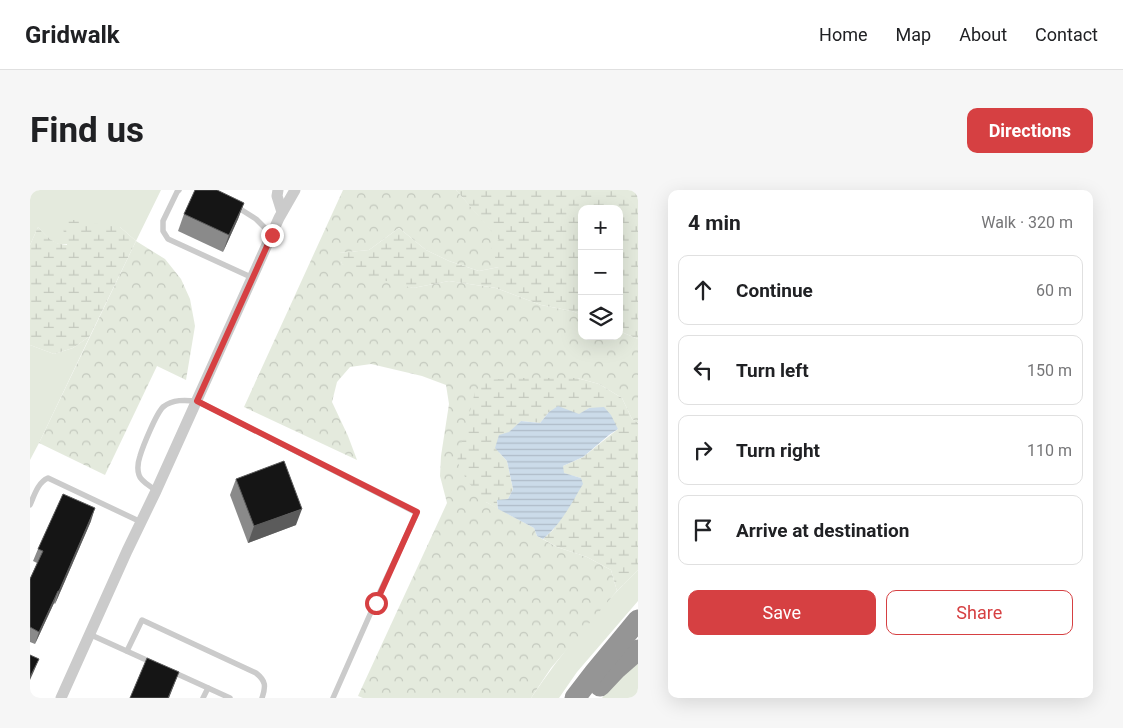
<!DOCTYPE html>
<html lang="en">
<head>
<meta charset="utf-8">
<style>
  body { margin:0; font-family:Roboto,sans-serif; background:#f6f6f6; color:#202124 }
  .controls { position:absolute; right:15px; top:15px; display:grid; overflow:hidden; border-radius:10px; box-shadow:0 5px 20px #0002 }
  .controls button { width:45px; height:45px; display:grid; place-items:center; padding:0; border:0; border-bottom:1px solid #e0e0e0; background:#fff; color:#202124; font:25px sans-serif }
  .stop { position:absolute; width:15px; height:15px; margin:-11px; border:4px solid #d64042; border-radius:50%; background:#fff }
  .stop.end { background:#d64042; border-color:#fff; box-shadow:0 1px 5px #0008 }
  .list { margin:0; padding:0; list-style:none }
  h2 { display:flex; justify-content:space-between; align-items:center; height:65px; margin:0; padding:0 20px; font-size:21px }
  h2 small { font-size:16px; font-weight:400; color:#757577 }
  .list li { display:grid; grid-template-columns:32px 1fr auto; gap:15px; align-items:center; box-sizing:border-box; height:70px; margin:0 10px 10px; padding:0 10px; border:1px solid #e0e0e0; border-radius:10px }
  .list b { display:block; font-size:19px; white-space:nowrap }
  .list em { font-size:16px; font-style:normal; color:#757577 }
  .actions { display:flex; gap:10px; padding:15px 20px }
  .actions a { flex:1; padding:11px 0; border:1px solid #d64042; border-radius:10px; text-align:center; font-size:18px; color:#d64042 }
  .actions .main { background:#d64042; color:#fff }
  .icon { flex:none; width:28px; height:28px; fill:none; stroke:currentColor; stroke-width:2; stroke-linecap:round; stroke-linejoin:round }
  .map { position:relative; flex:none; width:608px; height:508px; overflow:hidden; border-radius:10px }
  header { display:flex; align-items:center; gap:30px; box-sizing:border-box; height:70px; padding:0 25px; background:#fff; border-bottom:1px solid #e0e0e0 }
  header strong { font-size:24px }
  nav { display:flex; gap:28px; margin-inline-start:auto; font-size:18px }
  .intro { display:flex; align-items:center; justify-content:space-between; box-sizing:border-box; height:120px; padding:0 30px }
  h1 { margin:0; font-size:35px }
  .button { padding:12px 22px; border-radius:10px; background:#d64042; color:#fff; font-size:18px; font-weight:700 }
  main { display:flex; gap:30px; padding:0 30px }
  aside { flex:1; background:#fff; border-radius:10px; box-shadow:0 5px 20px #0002 }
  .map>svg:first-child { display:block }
</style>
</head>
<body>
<header>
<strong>Gridwalk</strong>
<nav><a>Home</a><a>Map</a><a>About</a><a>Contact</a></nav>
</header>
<div class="intro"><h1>Find us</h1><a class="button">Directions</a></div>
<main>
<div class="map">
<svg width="608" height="508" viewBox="0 0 608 508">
  <defs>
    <pattern id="forest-crowns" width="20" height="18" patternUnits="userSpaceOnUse" patternTransform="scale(1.25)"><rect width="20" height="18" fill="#e4eadd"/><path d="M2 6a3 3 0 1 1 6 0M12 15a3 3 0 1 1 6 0" fill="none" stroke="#c4c9be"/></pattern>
    <pattern id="wetland-marsh" width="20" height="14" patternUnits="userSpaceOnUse" patternTransform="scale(1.25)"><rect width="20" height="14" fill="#e4eadd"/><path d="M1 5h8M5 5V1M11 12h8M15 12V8" fill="none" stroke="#c4c9be"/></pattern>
    <pattern id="water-rules" width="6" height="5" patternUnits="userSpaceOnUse" patternTransform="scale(1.25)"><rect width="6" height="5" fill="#cbdbe9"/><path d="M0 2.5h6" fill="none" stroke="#afbcc8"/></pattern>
  </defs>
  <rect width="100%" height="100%" fill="#fff"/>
  <!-- green -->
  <g fill="#e4eadd">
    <path d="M0 0H131L106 51 90 37C77 41 41 57 29 54 20 52 14 43 8 37L0 55Z"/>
    <polygon points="60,146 9,253 0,270 0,155 24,164 43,158"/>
    <path d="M608 380V411L547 482 529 508H501C532 462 568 419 608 380Z"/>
    <polygon points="608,472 608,508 572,508 587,489"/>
  </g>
  <!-- forest -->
  <g fill="url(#forest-crowns)">
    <polygon points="313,0 426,0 470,50 469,77 449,81 419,71 396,60 369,38 339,60 309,63 312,74 383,98 419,91 466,98 511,115 542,121 552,125 552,146 589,146 589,141 608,149 608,233 602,229 592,208 569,194 547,188 488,188 456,312 504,338 507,346 527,357 557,367 581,380 587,401 521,478 501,508 333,508 328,506 417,313 410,286 411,266 419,214 416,195 392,186 341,174 320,177 307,192 302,212 318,246 327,270 214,217"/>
    <polygon points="106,51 135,69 151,89 160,109 165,136 156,190 127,176 75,285 9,253"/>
  </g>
  <!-- wetland -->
  <g fill="url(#wetland-marsh)">
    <polygon points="426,0 608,0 608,149 589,141 589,19 552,19 552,125 542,121 511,115 466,98 419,91 383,98 326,83 312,74 308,63 339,60 369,38 396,60 419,71 449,81 469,77 460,55 469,50"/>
    <path d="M37 29 90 37 106 51 60 146 43 158 24 164 0 155V55L8 37C18 47 22 54 37 55L33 39Z"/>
    <polygon points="488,188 547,188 569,194 592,208 602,229 608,233 608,380 587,401 581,380 557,367 527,357 513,349 523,340 551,288 533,283 533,276 553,267 588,239 559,218 550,224 519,222 510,233 491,231 465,258 477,271 483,299 478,309 467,311 468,319 456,312 437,291 427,271 445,202 455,190"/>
  </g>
  <!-- water -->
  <path fill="url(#water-rules)" d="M528 216 549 224 559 218 574 217 581 225 588 239 579 245 553 267 533 276 534 283 551 288 553 294C541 314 531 334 513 349L507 346 504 338 468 319 467 310 478 309 483 299 477 271 465 258 469 245 479 242 491 231 510 233 519 222Z"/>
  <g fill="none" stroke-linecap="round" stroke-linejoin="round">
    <!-- service -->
    <g stroke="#cbcbcb" stroke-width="5.5">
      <polyline points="149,0 147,2 133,31 133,41 138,49 223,88"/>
      <polyline points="207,17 226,29 242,45"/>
      <path d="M126 301C121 296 111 292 109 285 107 279 108 272 110 266 113 256 126 224 133 217 143 209 155 210 167 211L387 323 349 404 303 508"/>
      <path d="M0 315C4 306 8 292 18 288L111 332"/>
      <polyline points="59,444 123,473"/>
      <path d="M97 461 112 430 226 483C236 491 236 496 232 508"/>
      <polyline points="143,482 200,508"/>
      <polyline points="173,508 178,498"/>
    </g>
    <!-- minor -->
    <g stroke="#cbcbcb" stroke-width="11">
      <polyline points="248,0 247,6 252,22"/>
      <polyline points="31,508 97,361 126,301 249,28 265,0"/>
    </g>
    <!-- motorway -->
    <g stroke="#959595" stroke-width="21">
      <polyline points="570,496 586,479 608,460"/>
      <polyline points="545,508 565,482 608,430"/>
    </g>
  </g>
  <!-- wall -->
  <g fill="#8a8a8a">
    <polygon points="214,13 208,29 193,62 148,41 154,24"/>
    <polygon points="206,289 266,335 218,353 200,305"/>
    <polygon points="61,331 25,414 24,413 5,454 0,452 0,389 7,373 3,371 8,359"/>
  </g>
  <!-- shaded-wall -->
  <g fill="#5b5b5b">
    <polygon points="214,13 208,29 193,62 199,45"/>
    <polygon points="65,318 61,331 25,414 29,401"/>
    <polygon points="272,319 266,335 218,353 224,336"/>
    <polygon points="28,401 24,413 5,454 9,442"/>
    <polygon points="9,469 4,481 0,490 0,487"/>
    <polygon points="149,482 139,508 138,508"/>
  </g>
  <!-- building -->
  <g fill="#151515" stroke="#5b5b5b">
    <polygon points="165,0 187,0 214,13 199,45 154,24"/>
    <polygon points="254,271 272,319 224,336 206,289"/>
    <polygon points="33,304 65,318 29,401 28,401 9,442 0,437 0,389 13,361 8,359"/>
    <polygon points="0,465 9,469 0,487"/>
    <polygon points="117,468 149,482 138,508 100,508"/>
  </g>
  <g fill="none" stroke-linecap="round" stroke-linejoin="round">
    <!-- route -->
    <polyline stroke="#d64042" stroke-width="6" points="242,45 167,211 387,322 346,413"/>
  </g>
</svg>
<div class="controls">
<button>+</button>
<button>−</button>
<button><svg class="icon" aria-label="layers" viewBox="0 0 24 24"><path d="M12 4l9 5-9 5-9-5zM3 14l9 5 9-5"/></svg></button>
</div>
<div class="stop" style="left:346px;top:413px"></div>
<div class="stop end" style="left:242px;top:45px"></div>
</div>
<aside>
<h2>4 min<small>Walk · 320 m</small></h2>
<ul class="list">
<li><svg class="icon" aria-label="ahead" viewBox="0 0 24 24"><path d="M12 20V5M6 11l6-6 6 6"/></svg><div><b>Continue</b></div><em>60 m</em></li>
<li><svg class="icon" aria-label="left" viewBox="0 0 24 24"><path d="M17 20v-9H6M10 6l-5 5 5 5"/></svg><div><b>Turn left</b></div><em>150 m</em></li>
<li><svg class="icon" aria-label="right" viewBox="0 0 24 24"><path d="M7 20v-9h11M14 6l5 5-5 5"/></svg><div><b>Turn right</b></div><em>110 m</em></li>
<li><svg class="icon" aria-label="arrive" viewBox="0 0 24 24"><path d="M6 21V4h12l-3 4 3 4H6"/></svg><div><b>Arrive at destination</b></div></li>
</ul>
<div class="actions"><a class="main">Save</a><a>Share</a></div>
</aside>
</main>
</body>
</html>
